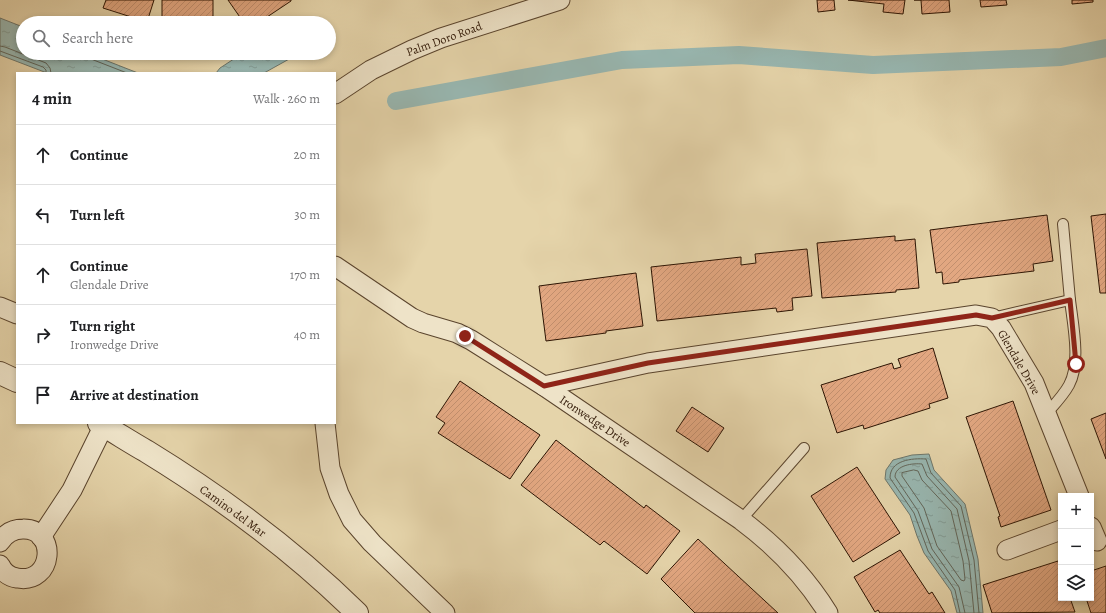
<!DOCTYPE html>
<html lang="en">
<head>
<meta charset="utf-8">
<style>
  body { margin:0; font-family:Alegreya,serif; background:#f2f2f2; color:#202124 }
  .controls { position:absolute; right:12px; bottom:12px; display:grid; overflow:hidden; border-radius:0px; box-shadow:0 2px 6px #0003 }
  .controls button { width:36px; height:36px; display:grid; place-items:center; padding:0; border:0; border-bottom:1px solid #e0e0e0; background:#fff; color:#202124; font:20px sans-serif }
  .stop { position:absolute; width:12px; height:12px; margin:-9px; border:3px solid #8f2418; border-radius:50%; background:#fff }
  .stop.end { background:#8f2418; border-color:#fff; box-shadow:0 1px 4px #0008 }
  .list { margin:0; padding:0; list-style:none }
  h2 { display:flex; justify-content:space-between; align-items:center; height:52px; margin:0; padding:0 16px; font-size:17px }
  h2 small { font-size:13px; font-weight:400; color:#757577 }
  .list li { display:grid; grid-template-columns:26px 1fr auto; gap:12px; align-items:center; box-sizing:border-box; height:60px; padding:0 16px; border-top:1px solid #e0e0e0 }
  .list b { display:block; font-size:15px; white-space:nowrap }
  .list p { margin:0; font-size:13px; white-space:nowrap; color:#757577 }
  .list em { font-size:13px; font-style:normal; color:#757577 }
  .icon { flex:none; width:22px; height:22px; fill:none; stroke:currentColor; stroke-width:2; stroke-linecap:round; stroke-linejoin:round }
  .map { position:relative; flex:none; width:1106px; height:613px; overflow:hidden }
  .search { position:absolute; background:#fff; box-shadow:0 2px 6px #0003; left:16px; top:16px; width:320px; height:44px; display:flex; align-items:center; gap:10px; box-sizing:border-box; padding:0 14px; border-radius:22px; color:#757577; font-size:15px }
  .panel { position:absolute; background:#fff; box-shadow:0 2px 6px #0003; left:16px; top:72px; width:320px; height:352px; border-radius:0px }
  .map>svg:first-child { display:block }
</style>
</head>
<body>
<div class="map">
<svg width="1106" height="613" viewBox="0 0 1106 613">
  <defs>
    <pattern id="water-ripples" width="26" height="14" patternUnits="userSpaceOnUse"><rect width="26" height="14" fill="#98b7b1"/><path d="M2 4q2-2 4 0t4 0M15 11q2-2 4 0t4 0" fill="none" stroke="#839c97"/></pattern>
    <pattern id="building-hatch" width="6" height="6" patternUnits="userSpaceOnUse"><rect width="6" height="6" fill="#e2a781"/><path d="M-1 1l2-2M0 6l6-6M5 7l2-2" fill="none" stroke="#c28f6e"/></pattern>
  </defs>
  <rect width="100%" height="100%" fill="#e5d4aa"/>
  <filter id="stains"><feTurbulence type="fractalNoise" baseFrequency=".005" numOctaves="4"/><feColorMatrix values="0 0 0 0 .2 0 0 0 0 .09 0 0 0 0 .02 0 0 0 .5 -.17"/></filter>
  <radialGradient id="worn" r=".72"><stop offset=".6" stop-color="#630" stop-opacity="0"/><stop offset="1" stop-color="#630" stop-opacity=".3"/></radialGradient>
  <!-- water -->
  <g fill="url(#water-ripples)" stroke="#6d766b">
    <polygon points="0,18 23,27 23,53 87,53 138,73 47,73 0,55"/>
    <polygon points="243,53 300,53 264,73 216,73 220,68"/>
    <polygon points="929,454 934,470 965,504 978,559 983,613 957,613 951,591 924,553 917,536 910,515 885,479 886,470 893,460 912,455"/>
  </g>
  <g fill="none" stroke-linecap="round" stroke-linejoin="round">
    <!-- shore -->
    <g stroke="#62665a" stroke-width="1">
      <polyline points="0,46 5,47 46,63 50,68 51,73"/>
      <polyline points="0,51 43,67 46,70 46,73"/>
      <polyline points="88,53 88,56 91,59 127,73"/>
      <polygon points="914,470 918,471 922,480 951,511 963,561 965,579 964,581 961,580 937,546 924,508 902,476 902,473"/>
      <path d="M960 613 955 590 928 551 914 513 890 478C890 460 912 458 926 459L931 473 961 506 974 560 979 613"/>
      <path d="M965 613 959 587 932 549 918 511 895 477C895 465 913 463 922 464L927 476 957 509 969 561 974 613"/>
    </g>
    <!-- canal -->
    <polyline stroke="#98b7b1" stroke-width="18" points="396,101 622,60 739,55 873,65 1061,57 1106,48"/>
  </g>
  <!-- building -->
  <g fill="url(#building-hatch)" stroke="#2c1403">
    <polygon points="106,0 154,0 147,22 103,8"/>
    <polygon points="162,0 213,0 213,21 219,21 219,23 162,22"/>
    <polygon points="228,0 291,0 291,1 258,23 244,23"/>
    <polygon points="817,0 834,0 835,10 818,12"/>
    <polygon points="848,0 905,0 903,14 883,12 884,4"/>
    <polygon points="914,0 949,0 950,12 922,14 921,0"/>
    <polygon points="980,0 1006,0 1007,5 981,7"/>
    <polygon points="1072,0 1093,0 1093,2 1072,4"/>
    <polygon points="1106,214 1106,293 1100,293 1091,216"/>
    <polygon points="1047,215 1053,261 1033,264 1034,271 959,280 959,282 943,284 942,272 936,273 930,230"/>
    <polygon points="895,236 895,241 915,239 919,288 896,290 896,292 822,298 817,243"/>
    <polygon points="807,249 812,296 792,298 793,310 777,312 776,308 657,321 651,267 741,257 741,265 756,263 755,254"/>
    <polygon points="636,273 643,326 606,331 606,333 546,341 539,286"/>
    <polygon points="933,348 948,398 929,404 930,408 864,429 863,425 837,433 821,385 892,363 894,369 901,367 898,359"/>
    <polygon points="460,381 540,435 510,479 438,433 445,423 436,417"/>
    <polygon points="1013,401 1051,510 1001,527 998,517 1000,516 966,417"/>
    <polygon points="692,407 724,428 708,452 676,431"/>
    <polygon points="1106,413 1106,459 1091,419"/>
    <polygon points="556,440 644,508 646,505 680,531 647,574 604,541 600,545 521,485"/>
    <polygon points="857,467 900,533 853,562 811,496"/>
    <polygon points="698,539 778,613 695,613 661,579"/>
    <polygon points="900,550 929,594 932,592 945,613 880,613 878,610 875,612 854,577"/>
    <polygon points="1058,561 1061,571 1061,598 1070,598 1075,612 992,613 983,585"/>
    <polygon points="1106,566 1106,613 1091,613 1086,598 1091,598 1091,571"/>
  </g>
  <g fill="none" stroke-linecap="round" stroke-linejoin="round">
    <defs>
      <g id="service">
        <polyline points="1063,224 1070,300"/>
        <path d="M992 318 1070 300C1073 325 1081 363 1069 385 1063 396 1054 405 1046 414"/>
        <polyline points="741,520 804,448"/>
      </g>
      <g id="minor">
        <polyline points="335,94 371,70 412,50 441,38 560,0"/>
        <path d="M335 266 412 318 423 323 457 333 471 340 544 386 741 520C776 546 805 576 828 613"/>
        <polyline points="0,307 17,314"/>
        <polyline points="544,386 648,363 976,315 992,318 1001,328 1034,383 1079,496"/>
        <polyline points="325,423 330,468 339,494 352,520 372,543 445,613"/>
        <polyline points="1091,527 1097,541"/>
        <polyline points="41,537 72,490 105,423"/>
        <path d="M0 542C5 534 13 529 23 529 58 528 54 585 17 578 9 577 3 572 0 565"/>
        <polyline points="1007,550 1061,530"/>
      </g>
      <g id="tertiary">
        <polyline points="0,373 17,381"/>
        <path d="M99 423C115 432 130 442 146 451 221 497 294 551 357 613"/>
      </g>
    </defs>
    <!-- service casing -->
    <use href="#service" stroke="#5a442d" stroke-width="12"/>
    <!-- minor casing -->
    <use href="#minor" stroke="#5a442d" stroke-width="21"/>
    <!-- tertiary casing -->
    <use href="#tertiary" stroke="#5a442d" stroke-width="24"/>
    <!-- service -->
    <use href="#service" stroke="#eee3c8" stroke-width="10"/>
    <!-- minor -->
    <use href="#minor" stroke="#eee3c8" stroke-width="19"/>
    <!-- tertiary -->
    <use href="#tertiary" stroke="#eee3c8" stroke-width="22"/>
  </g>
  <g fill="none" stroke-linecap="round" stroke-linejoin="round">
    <!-- route -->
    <polyline stroke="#8f2418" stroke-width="5" points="465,336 544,386 648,363 976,315 992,318 1070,300 1076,364"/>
  </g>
  <g text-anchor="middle" stroke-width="3" stroke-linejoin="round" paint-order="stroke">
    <!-- street labels -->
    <g font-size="12" fill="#2c1403" stroke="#eee3c8">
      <text transform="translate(444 39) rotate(-20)" y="4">Palm Doro Road</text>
      <text transform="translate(1019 362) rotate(60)" y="4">Glendale Drive</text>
      <text transform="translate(595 421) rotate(34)" y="4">Ironwedge Drive</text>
      <text transform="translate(233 511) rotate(36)" y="4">Camino del Mar</text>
    </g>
  </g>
  <rect width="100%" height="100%" filter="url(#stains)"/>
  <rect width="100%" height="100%" fill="url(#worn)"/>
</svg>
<div class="controls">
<button>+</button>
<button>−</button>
<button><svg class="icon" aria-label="layers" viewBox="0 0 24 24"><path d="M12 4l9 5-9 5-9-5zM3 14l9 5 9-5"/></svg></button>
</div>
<div class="stop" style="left:1076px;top:364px"></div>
<div class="stop end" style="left:465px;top:336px"></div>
<div class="search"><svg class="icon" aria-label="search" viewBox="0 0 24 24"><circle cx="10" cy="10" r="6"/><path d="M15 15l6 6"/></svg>Search here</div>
<section class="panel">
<h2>4 min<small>Walk · 260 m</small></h2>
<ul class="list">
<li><svg class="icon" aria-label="ahead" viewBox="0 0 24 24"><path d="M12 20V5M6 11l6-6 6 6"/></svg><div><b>Continue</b></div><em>20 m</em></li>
<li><svg class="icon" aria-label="left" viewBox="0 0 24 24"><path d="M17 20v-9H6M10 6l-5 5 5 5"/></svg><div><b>Turn left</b></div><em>30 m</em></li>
<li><svg class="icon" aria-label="ahead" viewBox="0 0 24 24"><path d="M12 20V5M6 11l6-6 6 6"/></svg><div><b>Continue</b><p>Glendale Drive</p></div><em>170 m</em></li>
<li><svg class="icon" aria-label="right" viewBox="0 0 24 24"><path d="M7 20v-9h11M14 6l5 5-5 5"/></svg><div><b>Turn right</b><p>Ironwedge Drive</p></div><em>40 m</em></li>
<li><svg class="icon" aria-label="arrive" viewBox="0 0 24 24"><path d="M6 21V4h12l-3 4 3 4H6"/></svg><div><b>Arrive at destination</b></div></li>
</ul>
</section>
</div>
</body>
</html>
